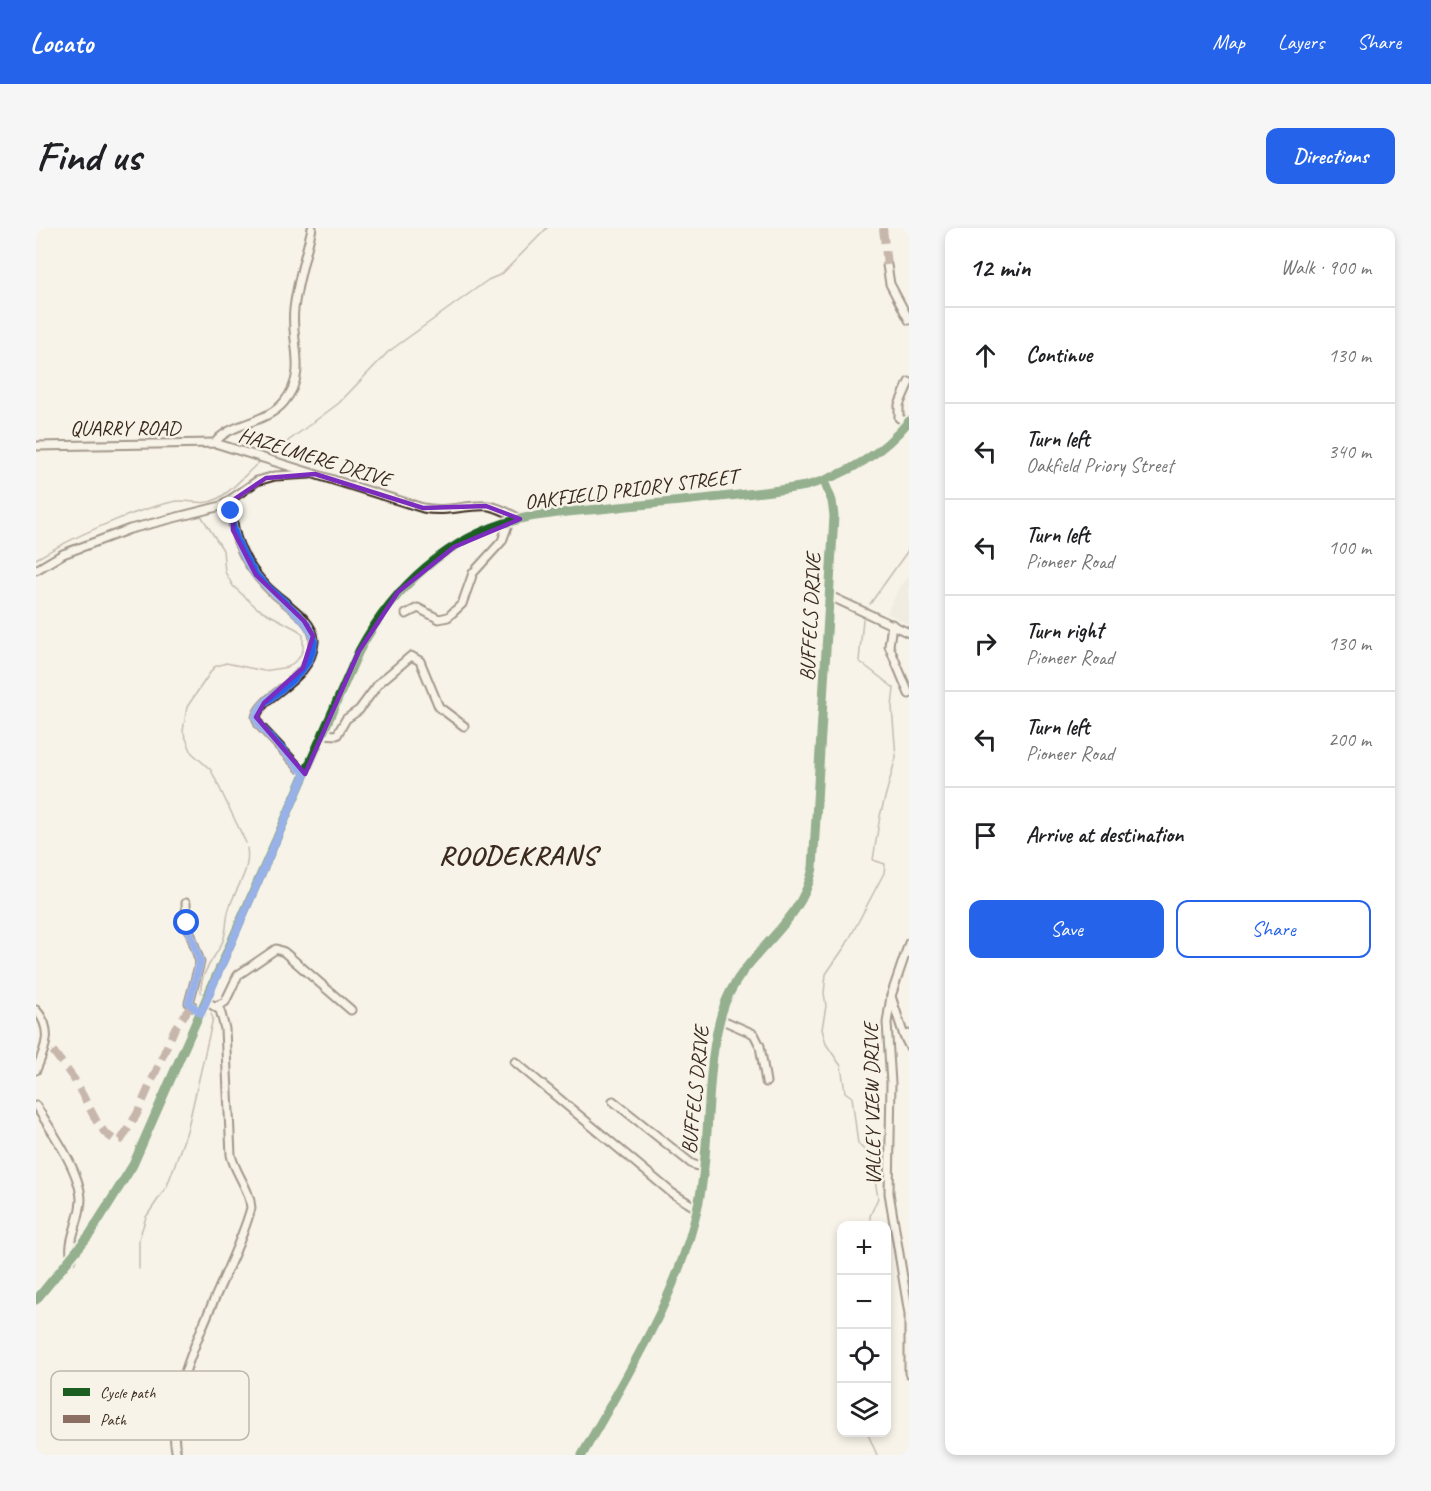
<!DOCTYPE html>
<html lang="en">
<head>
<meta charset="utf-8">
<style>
  body { margin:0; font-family:Caveat,sans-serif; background:#f6f6f6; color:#202124 }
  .controls { position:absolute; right:18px; bottom:18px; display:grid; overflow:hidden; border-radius:12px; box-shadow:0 3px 9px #0003 }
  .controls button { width:54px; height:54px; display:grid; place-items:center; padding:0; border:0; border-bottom:2px solid #e0e0e0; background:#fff; color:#202124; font:30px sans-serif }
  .stop { position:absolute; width:18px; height:18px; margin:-14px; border:4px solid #2563eb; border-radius:50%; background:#fff }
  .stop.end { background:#2563eb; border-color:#fff; box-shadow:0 2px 6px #0008 }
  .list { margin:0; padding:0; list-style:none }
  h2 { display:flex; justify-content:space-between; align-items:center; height:78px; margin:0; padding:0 24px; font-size:26px }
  h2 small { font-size:20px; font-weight:400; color:#757577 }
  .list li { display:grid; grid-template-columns:39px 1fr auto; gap:18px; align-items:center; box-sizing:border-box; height:96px; padding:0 24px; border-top:2px solid #e0e0e0 }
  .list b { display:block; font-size:22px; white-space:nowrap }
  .list p { margin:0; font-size:20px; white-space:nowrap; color:#757577 }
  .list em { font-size:20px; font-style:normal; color:#757577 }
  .actions { display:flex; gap:12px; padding:18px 24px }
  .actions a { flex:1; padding:14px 0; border:2px solid #2563eb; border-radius:12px; text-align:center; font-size:21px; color:#2563eb }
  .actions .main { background:#2563eb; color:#fff }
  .icon { flex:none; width:33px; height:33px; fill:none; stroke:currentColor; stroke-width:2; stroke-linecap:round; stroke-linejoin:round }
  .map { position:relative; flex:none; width:873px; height:1227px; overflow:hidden; border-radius:12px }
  header { display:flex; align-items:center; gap:36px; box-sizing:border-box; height:84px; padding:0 30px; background:#2563eb; color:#fff }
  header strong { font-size:28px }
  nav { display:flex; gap:33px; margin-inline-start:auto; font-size:21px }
  .intro { display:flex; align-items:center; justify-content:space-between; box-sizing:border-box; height:144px; padding:0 36px }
  h1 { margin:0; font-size:42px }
  .button { padding:15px 27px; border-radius:12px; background:#2563eb; color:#fff; font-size:21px; font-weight:700 }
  main { display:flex; gap:36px; padding:0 36px }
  aside { flex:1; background:#fff; border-radius:12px; box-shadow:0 3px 9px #0003 }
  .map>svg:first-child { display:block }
</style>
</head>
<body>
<header>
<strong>Locato</strong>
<nav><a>Map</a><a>Layers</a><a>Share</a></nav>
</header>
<div class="intro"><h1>Find us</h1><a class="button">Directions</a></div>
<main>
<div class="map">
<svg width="873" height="1227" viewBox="0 0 873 1227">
  <rect width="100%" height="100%" fill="#f7f3e8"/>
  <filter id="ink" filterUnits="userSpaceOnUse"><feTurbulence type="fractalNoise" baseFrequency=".0167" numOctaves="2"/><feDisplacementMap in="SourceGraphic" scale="12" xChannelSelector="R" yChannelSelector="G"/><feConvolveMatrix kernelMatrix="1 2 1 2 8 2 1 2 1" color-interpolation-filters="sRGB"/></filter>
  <g filter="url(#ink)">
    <!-- built -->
    <polygon fill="#e9e4d9" points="873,347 873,397 851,385 862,362"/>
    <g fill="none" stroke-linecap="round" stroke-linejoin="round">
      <!-- stream -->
      <g stroke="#84786c" stroke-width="1.5">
        <polyline points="232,228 303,175 352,124 452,52 466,46 511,0"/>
        <polyline points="166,289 187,322 189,344 197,358 221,380 262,402 267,407 267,422 262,431 252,439 228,443 190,435 178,439 151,479 147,503 156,525 175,542 210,615"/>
        <path d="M0 331C39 308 92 284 136 274 150 270 167 279 181 271 199 262 210 244 226 232"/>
        <polyline points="834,376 873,321"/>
        <polyline points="827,391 823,433 858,460 856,479 860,529 844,588 837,632 849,636 848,645 810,717 790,746 788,765 790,778 786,801 790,816 805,838 809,864 816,869 822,916 835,928 842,970 834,988 835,998"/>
        <path d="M166 768C161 748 177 733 185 717 192 705 189 693 193 681 199 660 215 644 211 620"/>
        <polyline points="103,1041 103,1011 110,989 131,958 151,903 177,790 175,786"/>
        <polyline points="850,1043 850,1050"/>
        <polyline points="831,1204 841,1227"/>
      </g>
      <defs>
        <g id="minor">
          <polyline points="851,37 854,56 873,92"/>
          <polyline points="872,195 863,190 863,177 873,154"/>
          <path d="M179 215C192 195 230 196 248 174 273 144 254 114 258 81 261 54 270 27 276 0"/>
          <path d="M0 218 179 215 387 280C411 285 431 276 453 278 465 280 474 286 484 291"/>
          <path d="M197 272C193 305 208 335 231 359 244 373 280 392 278 414 275 454 226 465 220 489L223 497 269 546"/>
          <polyline points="0,342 27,326 94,301 185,278 221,253 239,248 274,246"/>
          <polyline points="794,368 873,405"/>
          <polyline points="370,386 382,380 403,391 412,389 426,376 437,345 466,313 473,294"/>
          <polyline points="856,396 853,418 873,466"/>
          <polyline points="287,506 301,507 310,491 323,482 343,455 375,428 384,433 403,479 428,498"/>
          <polyline points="150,675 151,695 164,734 153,775 165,785"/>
          <polyline points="873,715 855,768 851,795 855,855 853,965 873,1086 873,1145"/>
          <polyline points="855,768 868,808 873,806"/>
          <polyline points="180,778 189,774 202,747 240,721 248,724 315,782"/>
          <path d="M0 782C18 802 9 821 0 842"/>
          <polyline points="684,791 718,806 724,818 730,854"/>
          <polyline points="868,808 873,818"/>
          <polyline points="479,834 636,965 662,981"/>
          <polyline points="577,873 656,936 668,940"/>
          <path d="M0 878C15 902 44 943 45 971 45 992 30 1014 36 1031"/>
          <path d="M0 1072 54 1006 97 937 323 423C357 360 412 308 484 291 516 284 550 283 583 279 645 273 708 268 770 258 810 247 846 226 873 193"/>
          <path d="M141 1227C123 1158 196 1050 215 980 214 961 199 945 195 927L189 801 184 782 170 773"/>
          <path d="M546 1227C591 1147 645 1063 663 973 676 912 668 831 689 775 710 722 765 699 777 640L798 288 796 273 788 253"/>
        </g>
      </defs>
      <!-- minor casing -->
      <use href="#minor" stroke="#3b2a1e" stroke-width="11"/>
      <!-- minor -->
      <use href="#minor" stroke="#f7f3e8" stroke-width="7"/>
      <!-- quiet -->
      <g stroke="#8d6e63" stroke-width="8" stroke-dasharray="15 8" stroke-linecap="butt">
        <polyline points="847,0 851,37"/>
        <polyline points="17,823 38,851 61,894 69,905 80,913 85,912 101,886 139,800 155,778"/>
      </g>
      <defs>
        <g id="cycleway">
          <path d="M0 1072 54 1006 97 937 323 423C357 360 412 308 484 291 516 284 550 283 583 279 645 273 708 268 770 258 810 247 846 226 873 193"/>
          <path d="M546 1227C591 1147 645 1063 663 973 676 912 668 831 689 775 710 722 765 699 777 640L798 288 796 273 788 253"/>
        </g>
      </defs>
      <!-- cycleway casing -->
      <use href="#cycleway" stroke="#f7f3e8" stroke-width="13"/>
      <!-- cycleway -->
      <use href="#cycleway" stroke="#1b5e20" stroke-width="9"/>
    </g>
  </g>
  <g fill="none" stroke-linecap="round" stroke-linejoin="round" filter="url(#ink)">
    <!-- route -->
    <path stroke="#2563eb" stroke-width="8" d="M151 695 164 734 153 775 165 785 269 546 223 497 220 489C226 465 273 454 278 415 280 393 232 364 219 346 206 327 195 306 195 283"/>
  </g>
  <!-- marked area -->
  <path d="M0 0H873V1227H0ZM279 246 387 280 450 278 484 291 418 319 362 364 323 423 269 546 220 489 228 475 267 440 277 408 268 393 220 347 197 302V272L230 250Z" fill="#f7f3e8" fill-opacity=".55" fill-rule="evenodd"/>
  <path fill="none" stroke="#7b2cbf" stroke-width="4.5" stroke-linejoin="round" d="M279 246 387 280 450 278 484 291 418 319 362 364 323 423 269 546 220 489 228 475 267 440 277 408 268 393 220 347 197 302V272L230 250Z"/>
  <g text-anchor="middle" stroke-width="5" stroke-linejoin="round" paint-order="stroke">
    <!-- street labels -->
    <g font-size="21" fill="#3b2a1e" stroke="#f7f3e8">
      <text x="89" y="207">QUARRY ROAD</text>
      <text transform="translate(279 229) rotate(17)" y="7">HAZELMERE DRIVE</text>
      <text transform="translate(595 261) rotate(-7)" y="7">OAKFIELD PRIORY STREET</text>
      <text transform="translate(774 389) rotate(-87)" y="7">BUFFELS DRIVE</text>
      <text transform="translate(659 862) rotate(-84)" y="7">BUFFELS DRIVE</text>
      <text transform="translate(836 876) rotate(-91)" y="7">VALLEY VIEW DRIVE</text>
    </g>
    <!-- district labels -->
    <g font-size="27" font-weight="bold" letter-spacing="1.5" fill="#3b2a1e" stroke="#f7f3e8">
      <text x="482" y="636">ROODEKRANS</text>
    </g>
  </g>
  <!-- legend -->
  <rect x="15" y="1143" width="198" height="69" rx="9" fill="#f7f3e8" stroke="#bfb7ab" stroke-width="1.5"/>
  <rect x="27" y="1160" width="27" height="8" fill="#1b5e20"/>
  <rect x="27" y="1187" width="27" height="8" fill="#8d6e63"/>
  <g font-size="16" fill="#3b2a1e">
    <text x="64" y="1170">Cycle path</text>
    <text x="64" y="1197">Path</text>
  </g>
</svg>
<div class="controls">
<button>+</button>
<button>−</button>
<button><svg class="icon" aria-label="locate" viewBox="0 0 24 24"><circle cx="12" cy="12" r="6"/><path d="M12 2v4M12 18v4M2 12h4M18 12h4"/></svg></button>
<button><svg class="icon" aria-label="layers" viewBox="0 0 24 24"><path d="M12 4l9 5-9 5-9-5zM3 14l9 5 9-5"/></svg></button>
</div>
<div class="stop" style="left:151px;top:695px"></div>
<div class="stop end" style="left:195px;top:283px"></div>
</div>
<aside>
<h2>12 min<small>Walk · 900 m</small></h2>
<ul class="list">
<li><svg class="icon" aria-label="ahead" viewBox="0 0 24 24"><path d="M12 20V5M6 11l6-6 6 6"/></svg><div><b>Continue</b></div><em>130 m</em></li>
<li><svg class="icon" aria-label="left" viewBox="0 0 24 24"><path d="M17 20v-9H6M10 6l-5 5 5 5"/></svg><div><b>Turn left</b><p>Oakfield Priory Street</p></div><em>340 m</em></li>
<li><svg class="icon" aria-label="left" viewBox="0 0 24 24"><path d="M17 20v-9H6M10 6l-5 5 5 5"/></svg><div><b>Turn left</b><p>Pioneer Road</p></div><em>100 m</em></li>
<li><svg class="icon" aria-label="right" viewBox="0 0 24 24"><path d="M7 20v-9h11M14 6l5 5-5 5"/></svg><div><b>Turn right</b><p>Pioneer Road</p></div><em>130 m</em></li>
<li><svg class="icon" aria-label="left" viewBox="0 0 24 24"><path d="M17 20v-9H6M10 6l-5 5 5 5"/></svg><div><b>Turn left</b><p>Pioneer Road</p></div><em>200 m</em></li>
<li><svg class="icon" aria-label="arrive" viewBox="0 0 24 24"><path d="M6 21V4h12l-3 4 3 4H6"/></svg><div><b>Arrive at destination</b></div></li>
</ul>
<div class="actions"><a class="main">Save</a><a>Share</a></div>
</aside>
</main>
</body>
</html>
